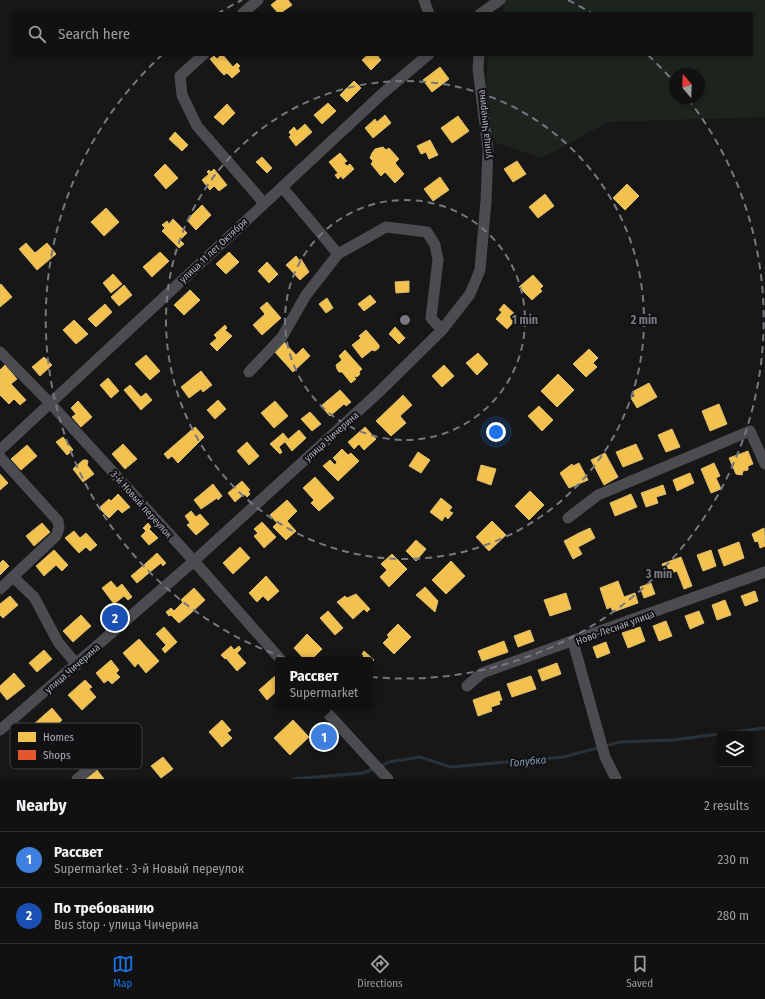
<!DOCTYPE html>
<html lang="en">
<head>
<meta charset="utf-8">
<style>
  body { margin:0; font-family:"Fira Sans Condensed",sans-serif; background:#1a1a1a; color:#f1f3f6 }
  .controls { position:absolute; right:12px; bottom:12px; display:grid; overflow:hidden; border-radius:4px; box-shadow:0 2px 6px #0003 }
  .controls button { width:36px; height:36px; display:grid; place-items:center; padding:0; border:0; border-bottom:1px solid #303131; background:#111; color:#f1f3f6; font:20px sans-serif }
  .compass { position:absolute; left:669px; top:68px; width:36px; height:36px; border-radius:50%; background:#111; box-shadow:0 2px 6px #0003; rotate:341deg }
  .you { position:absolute; left:496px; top:432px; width:14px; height:14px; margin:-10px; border:3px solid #fff; border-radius:50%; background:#1a73e8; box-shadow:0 0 0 6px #1a73e833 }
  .badge { display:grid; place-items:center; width:26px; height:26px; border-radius:50%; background:#1a73e8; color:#fff; font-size:13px; font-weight:700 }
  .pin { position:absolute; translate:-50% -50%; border:2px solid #fff; box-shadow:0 1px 4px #0006 }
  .popup { position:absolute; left:275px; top:657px; width:98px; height:52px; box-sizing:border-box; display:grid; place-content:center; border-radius:4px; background:#111; filter:drop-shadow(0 1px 3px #0005); font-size:13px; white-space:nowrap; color:#9c9d9f }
  .popup b { font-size:15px; color:#f1f3f6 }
  .popup::after { content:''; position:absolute; left:50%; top:100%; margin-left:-8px; border:8px solid transparent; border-top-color:#111 }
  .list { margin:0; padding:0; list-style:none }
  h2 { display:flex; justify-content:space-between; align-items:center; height:52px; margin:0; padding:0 16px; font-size:17px }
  h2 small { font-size:13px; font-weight:400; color:#9c9d9f }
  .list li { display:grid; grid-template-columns:26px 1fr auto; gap:12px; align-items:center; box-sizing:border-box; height:56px; padding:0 16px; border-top:1px solid #303131 }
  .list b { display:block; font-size:15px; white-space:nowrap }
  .list p { margin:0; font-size:13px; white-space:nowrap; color:#9c9d9f }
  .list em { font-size:13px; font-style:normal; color:#9c9d9f }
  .icon { flex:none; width:22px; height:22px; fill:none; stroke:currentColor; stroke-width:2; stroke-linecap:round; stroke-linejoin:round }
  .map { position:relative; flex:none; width:765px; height:779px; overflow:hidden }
  .search { position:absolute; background:#111; box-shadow:0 2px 6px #0003; left:12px; right:12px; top:12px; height:44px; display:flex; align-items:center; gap:10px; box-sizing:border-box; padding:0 14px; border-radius:4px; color:#9c9d9f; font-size:15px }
  .sheet { height:164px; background:#111 }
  nav { display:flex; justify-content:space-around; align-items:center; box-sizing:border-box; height:56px; border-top:1px solid #303131; background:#111; font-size:11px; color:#9c9d9f }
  nav a { display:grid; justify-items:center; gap:2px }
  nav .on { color:#1a73e8 }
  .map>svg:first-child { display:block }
</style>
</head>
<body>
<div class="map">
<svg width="765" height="779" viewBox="0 0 765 779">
  <rect width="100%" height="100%" fill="#171717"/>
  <!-- green -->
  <path fill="#1d241e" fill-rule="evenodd" d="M503 0H765V117L608 122 542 158 494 142 486 87 488 54H751V14H502L505 9ZM675 74H699V98H675Z"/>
  <!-- homes -->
  <g fill="#f2c14e" stroke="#dcbb6e">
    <polygon points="277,0 288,0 292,5 279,14 271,5"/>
    <polygon points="222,54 233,67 237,63 240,66 238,68 240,71 232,78 227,73 224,75 220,71 210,59 214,56 217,59"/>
    <polygon points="369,54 376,54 381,60 371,70 362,60"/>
    <polygon points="440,67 449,79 432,92 423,80"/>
    <polygon points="354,81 361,88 347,102 340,95"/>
    <polygon points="328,103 336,111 322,124 314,115"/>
    <polygon points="227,104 235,113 223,125 214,117"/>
    <polygon points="385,115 391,123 373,138 365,128 375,119 377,122"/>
    <polygon points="458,116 469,131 452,143 441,128"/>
    <polygon points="305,124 312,132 296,146 289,137 291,135 289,132 294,127 297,131"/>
    <polygon points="175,132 188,145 182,151 169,139"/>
    <polygon points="430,140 438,155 429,159 426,152 421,154 417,146"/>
    <polygon points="383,147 386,150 389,148 399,159 395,163 404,174 395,183 385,172 381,176 371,164 373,161 370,158 372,153 375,149"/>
    <polygon points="340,153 347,161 344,163 347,166 350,164 354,169 343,179 341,176 338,179 335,175 338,173 329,162"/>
    <polygon points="262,157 272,168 267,173 256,162"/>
    <polygon points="517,161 526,174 513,182 504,169"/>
    <polygon points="165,164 178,178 166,189 154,175"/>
    <polygon points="214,169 227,185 219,191 214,186 210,190 202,180 209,174 207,172 209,170 211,172"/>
    <polygon points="440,177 449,190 433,201 424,189"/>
    <polygon points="627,184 639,196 625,210 613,198"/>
    <polygon points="545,194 554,206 538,218 529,207"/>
    <polygon points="202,205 211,215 196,230 187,220"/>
    <polygon points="106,208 119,222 104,236 91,222"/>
    <polygon points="173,219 187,233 180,240 184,244 179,248 162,231 165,228 162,225 167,221 169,224"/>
    <polygon points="26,243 35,253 47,243 56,254 37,270 19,249"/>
    <polygon points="160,252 169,261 152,277 143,267"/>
    <polygon points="229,252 239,262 226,274 216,264"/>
    <polygon points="296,256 300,261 301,259 309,272 300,280 286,265"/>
    <polygon points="267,262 278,274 269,283 258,271"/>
    <polygon points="113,274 122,284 111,293 103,283"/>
    <polygon points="533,275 543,286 540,289 542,291 532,300 519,287"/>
    <polygon points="409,281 409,292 396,293 395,282"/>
    <polygon points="1,284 12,297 0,307 0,285"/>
    <polygon points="124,285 132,295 119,306 111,297"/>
    <polygon points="190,290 200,300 184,315 174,305"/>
    <polygon points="370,295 376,302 364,311 358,304"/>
    <polygon points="327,298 333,308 326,313 319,304"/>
    <polygon points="267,302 281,318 262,335 253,325 265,314 260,308"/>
    <polygon points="105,304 112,312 96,327 88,319"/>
    <polygon points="504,304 518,317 507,329 496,319 502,312 499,310"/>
    <polygon points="74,320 88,334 76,344 63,330"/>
    <polygon points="225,325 227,328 225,330 232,336 217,351 210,344 217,338 214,335"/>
    <polygon points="395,327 405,338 399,344 389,334"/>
    <polygon points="366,330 379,345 379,348 375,351 372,350 362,358 352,345 361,338 359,336"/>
    <polygon points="284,342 296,355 303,348 310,356 293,372 274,351"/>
    <polygon points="589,349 598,358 593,363 597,367 586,377 573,364"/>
    <polygon points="345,350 362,369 359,372 360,374 357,377 353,376 356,379 351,383 342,372 339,372 337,369 336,365 342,360 339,356"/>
    <polygon points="478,353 488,364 477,375 466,363"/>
    <polygon points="146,355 160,371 150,380 135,364"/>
    <polygon points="44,357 52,365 40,376 32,367"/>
    <polygon points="5,365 17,379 11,384 26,400 20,405 14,399 9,404 0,395 0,370"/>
    <polygon points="444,365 454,376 442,387 432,376"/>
    <polygon points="201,371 212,385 203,392 201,389 189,398 181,387"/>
    <polygon points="558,374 574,390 557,407 541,391"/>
    <polygon points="108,378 119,391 111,398 100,385"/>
    <polygon points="649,383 657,397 637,408 631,398 635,396 632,392"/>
    <polygon points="130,385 141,397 146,393 152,400 141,410 124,390"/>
    <polygon points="340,390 351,402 346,406 344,404 330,416 321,406"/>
    <polygon points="403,395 412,405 400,416 406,423 391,436 376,421"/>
    <polygon points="218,400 226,409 215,419 207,410"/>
    <polygon points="78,401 92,417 81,427 72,417 76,414 71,408"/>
    <polygon points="275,401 288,416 274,428 261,413"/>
    <polygon points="719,404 727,424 710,431 702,411"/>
    <polygon points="539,406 553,420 542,431 528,416"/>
    <polygon points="310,412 321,424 312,431 301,419"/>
    <polygon points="195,427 204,437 178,463 172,456 168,459 164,454"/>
    <polygon points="365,427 376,439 364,450 359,444 354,449 348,442"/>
    <polygon points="672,429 680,447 666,452 658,435"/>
    <polygon points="299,430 306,438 292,451 285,442"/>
    <polygon points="283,433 288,439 279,447 282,452 280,454 270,444"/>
    <polygon points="63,437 73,450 67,455 56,442"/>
    <polygon points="247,442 259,456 249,465 237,451"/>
    <polygon points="123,444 137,459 125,469 112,454"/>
    <polygon points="636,444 643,459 623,467 616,452"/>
    <polygon points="27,445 37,456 21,470 11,459"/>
    <polygon points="342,449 348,455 351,453 359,461 338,481 323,466 330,460 335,465 337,462 333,458"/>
    <polygon points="748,451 753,464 748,466 748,470 743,471 742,475 736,474 729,458"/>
    <polygon points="418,452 430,460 421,473 409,466"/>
    <polygon points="605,453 618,477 604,485 591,460"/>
    <polygon points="83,460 87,460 88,462 87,465 94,474 83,482 73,469"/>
    <polygon points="579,463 588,480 569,488 560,473 572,464 573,466"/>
    <polygon points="714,463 720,476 716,478 721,489 711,493 701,469"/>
    <polygon points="481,465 496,469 491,485 477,480"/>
    <polygon points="690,473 694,483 677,491 673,480"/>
    <polygon points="0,474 8,483 0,490"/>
    <polygon points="315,477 334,498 319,511 311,503 314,500 303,488"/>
    <polygon points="242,481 250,490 248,491 250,494 247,497 244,494 235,502 228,493"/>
    <polygon points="213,484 222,496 218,500 217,498 201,509 194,500"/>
    <polygon points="663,485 666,494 656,497 658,503 646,507 641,493"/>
    <polygon points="530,491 544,505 529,520 515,506"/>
    <polygon points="118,494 130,507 122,513 118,509 109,518 99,508 109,499 111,501"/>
    <polygon points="631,494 637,507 615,516 610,503"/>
    <polygon points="441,498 452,507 449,511 453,513 448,519 445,516 442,521 430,512"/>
    <polygon points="287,500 297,511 287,521 296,531 286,540 273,527 277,523 270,515"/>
    <polygon points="191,511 196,517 200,514 209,524 196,535 187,525 190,523 185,516"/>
    <polygon points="492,521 506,535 489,551 476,537"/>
    <polygon points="262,522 276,537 264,548 254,536 258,533 254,529"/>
    <polygon points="42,523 50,532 34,546 26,536"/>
    <polygon points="148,523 151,527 149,529 158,538 149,545 141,536 146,531 143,528"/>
    <polygon points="590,528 595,538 584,544 580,539 582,538 579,533"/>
    <polygon points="764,528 765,546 760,548 758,541 755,542 752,534"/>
    <polygon points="74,531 80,538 86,533 97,545 90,551 86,547 79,553 65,538"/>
    <polygon points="579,533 582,538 580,539 584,544 578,547 582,554 573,559 564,541"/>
    <polygon points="416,540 426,549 416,561 406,551"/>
    <polygon points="739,542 744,558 724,566 718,550"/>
    <polygon points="240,547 250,558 233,574 223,563"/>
    <polygon points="54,550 68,565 62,571 56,565 44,576 36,566"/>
    <polygon points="711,550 716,566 703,571 697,555"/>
    <polygon points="157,553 166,563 163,566 161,563 150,572 144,565"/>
    <polygon points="392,554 407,569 389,587 380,577 387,570 381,564"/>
    <polygon points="681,557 692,586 684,589 677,571 666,575 662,564"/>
    <polygon points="3,560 9,566 0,575 0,563"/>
    <polygon points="451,561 465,576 446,594 432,580"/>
    <polygon points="144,565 150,572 137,583 131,576"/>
    <polygon points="266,576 279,591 268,601 263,596 257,602 249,593"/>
    <polygon points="111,581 117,588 122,584 132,597 128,600 124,596 114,604 102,588"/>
    <polygon points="618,581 624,597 635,593 638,603 613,612 611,607 607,609 600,588"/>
    <polygon points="651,583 655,594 644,598 640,587"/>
    <polygon points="425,587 438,601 435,612 416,595"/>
    <polygon points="194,588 205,600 192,612 181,600"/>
    <polygon points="755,591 758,601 745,606 741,596"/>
    <polygon points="566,593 571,609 550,616 544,600"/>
    <polygon points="356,594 370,609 367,612 364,609 353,619 337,602 345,596 347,598"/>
    <polygon points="10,596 18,605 3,618 0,615 0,604"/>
    <polygon points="725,600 731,615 717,620 712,605"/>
    <polygon points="183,602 192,612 179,623 171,615 169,616 166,612 171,608 174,611"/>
    <polygon points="328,611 343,628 335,635 320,618"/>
    <polygon points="699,611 704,623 690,629 685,616"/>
    <polygon points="81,615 91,626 73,642 63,631"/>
    <polygon points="666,621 672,636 659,641 653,626"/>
    <polygon points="398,624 411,637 394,654 383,643 389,637 387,635"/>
    <polygon points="164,627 177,642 165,653 162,649 166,645 156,634"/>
    <polygon points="640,627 645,641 628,648 622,633"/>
    <polygon points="530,630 534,641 518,647 514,636"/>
    <polygon points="307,634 322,649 311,660 305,660 294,648"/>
    <polygon points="139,639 159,661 146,673 138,663 135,667 123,653"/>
    <polygon points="504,641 508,652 482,661 478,651"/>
    <polygon points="606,642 610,653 597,658 593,647"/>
    <polygon points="231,646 234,650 239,646 241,649 237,653 246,663 237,671 226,658 225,659 221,655"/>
    <polygon points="44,650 52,659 37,672 29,663"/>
    <polygon points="364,651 374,660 370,664 370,660 360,660 364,656 362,654"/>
    <polygon points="111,660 119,670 116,673 120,677 112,684 108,680 104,683 96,673"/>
    <polygon points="557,663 561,674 542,681 538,670"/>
    <polygon points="14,673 25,686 7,700 0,691 0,686"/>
    <polygon points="275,676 278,679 278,690 267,700 259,690"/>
    <polygon points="531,676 536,689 512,697 507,684"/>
    <polygon points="85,680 92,687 89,689 96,697 82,710 68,695"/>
    <polygon points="499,691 502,700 499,701 500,704 491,707 492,711 478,716 473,700"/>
    <polygon points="52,708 62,720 45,736 34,724"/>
    <polygon points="222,720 231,730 227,733 232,738 222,747 209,732"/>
    <polygon points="293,720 309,737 290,755 274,738"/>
    <polygon points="26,732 34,740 20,753 12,745"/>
    <polygon points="88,741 99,754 85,766 74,754"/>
    <polygon points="129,747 136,756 121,769 114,759"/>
    <polygon points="163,757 173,769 161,778 151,766"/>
    <polygon points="97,770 104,779 85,779"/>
  </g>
  <!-- shops -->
  <polygon fill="#e4572e" stroke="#d27157" points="321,727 334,741 326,748 314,733"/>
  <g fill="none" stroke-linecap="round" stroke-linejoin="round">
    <!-- stream -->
    <g stroke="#2a3239" stroke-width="3">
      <polyline points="381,766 389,762 420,757 451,767 563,757 620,742 673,740 765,728"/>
      <polyline points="293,779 363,773 375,768"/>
    </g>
    <!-- minor -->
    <g stroke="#4b4c50" stroke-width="11">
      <polyline points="424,0 429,14"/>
      <polyline points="242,14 258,0"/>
      <polyline points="480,14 500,0"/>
      <polyline points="204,54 180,76 182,95 197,126 264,203"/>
      <polyline points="338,254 386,227 427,232 435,245 438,260 431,318 442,330"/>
      <polyline points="0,352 50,403 194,561 281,660"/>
      <polyline points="249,372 282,337 306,295 338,254 282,187"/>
      <polyline points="0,450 382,94 429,54"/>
      <polyline points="0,457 58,521 59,528 56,536 0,589"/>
      <polyline points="568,518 598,495 750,431 765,464"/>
      <polyline points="13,577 34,597 58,642 77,665"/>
      <polyline points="573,642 605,757 616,779"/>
      <polyline points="467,686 482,673 765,572"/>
      <polyline points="321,706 388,779"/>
      <polyline points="0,730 194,561 378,393 442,330 470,294 480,270 486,201 488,149 478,69 479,54"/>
      <polyline points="77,779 120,745"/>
    </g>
  </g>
  <!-- distance rings -->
  <g fill="none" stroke="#757880" stroke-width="2" stroke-dasharray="7 5">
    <circle cx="405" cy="320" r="120"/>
    <circle cx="405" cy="320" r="239"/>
    <path d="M217 14A359 359 0 0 1 242 0M568 0A359 359 0 0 1 593 14M648 55A359 359 0 0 1 674 82M688 99A359 359 0 1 1 162 55"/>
  </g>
  <g text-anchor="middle" stroke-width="4" stroke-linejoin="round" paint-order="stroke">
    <!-- street labels -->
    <g font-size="10" fill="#a8adb8" stroke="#111113">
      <text transform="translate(484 124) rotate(-96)" y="4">улица Чичерина</text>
      <text transform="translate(213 250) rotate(-43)" y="4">улица 11 лет Октября</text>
      <text transform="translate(331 436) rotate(-42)" y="4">улица Чичерина</text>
      <text transform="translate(142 504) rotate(48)" y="4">3-й Новый переулок</text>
      <text transform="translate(615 627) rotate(-20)" y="4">Ново-Лесная улица</text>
      <text transform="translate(72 668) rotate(-41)" y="4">улица Чичерина</text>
    </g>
    <!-- water labels -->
    <g font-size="11" font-style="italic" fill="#7f9bb3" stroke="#111113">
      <text transform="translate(528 761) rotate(-6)" y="4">Голубка</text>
    </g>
  </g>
  <!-- legend -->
  <rect x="10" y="723" width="132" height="46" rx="6" fill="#111113" stroke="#3e4045" stroke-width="1"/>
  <rect x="18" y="732" width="18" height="10" fill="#f2c14e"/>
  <rect x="18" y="750" width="18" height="10" fill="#e4572e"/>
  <g font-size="11" fill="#a8adb8">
    <text x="43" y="741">Homes</text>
    <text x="43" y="759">Shops</text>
  </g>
  <circle cx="405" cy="320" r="6" fill="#757880" stroke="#111113" stroke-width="2"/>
  <g font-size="12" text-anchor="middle" font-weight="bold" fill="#757880" stroke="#111113" stroke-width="4" stroke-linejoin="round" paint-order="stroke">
    <text x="525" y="324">1 min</text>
    <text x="644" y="324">2 min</text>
    <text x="659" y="578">3 min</text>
  </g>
</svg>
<div class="controls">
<button><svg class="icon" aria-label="layers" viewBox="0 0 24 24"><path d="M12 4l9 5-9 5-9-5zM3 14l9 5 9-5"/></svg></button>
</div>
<svg class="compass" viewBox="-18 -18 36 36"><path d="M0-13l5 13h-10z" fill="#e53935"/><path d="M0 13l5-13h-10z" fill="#9c9d9f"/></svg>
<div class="you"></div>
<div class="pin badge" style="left:324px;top:737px;background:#3f7fe0">1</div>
<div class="popup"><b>Рассвет</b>Supermarket</div>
<div class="pin badge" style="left:115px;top:618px;background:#1a4fb4">2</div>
<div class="search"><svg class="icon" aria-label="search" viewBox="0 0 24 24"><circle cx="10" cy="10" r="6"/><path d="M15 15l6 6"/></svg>Search here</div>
</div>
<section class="sheet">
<h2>Nearby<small>2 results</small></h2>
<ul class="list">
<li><span class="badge" style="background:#3f7fe0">1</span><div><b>Рассвет</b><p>Supermarket · 3-й Новый переулок</p></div><em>230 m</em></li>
<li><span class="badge" style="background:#1a4fb4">2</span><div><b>По требованию</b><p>Bus stop · улица Чичерина</p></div><em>280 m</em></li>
</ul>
</section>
<nav>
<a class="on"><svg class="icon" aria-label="map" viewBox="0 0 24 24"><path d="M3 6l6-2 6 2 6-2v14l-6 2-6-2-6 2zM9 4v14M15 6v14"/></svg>Map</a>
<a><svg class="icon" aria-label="directions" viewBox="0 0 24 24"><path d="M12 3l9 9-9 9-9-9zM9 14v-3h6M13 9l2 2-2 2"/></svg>Directions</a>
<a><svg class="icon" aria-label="saved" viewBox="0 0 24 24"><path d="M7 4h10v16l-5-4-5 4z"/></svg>Saved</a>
</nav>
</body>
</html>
